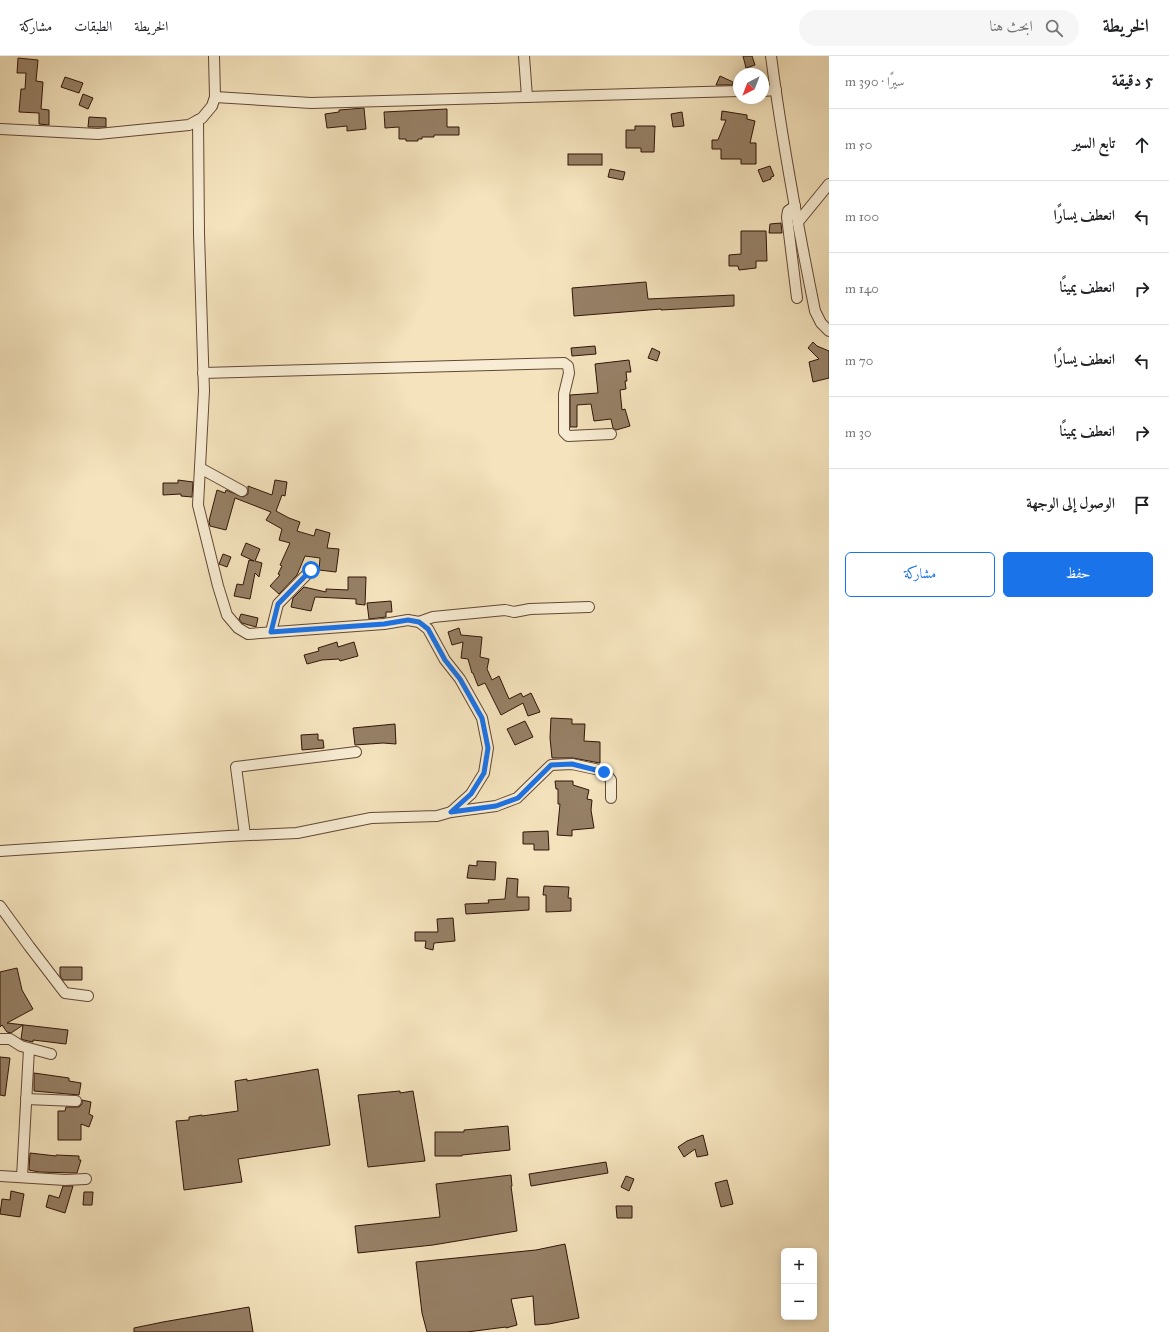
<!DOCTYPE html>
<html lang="ar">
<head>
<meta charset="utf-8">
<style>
  body { margin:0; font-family:"IM FELL Great Primer",Amiri,serif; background:#f6f6f6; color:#202124; direction:rtl }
  .controls { position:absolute; right:12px; bottom:12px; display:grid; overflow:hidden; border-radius:6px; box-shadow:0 2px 10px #0003 }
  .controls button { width:36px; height:36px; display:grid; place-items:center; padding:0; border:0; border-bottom:1px solid #e0e0e0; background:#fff; color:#202124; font:20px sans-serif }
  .compass { position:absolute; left:733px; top:12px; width:36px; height:36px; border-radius:50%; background:#fff; box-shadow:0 2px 10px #0003; rotate:222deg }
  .stop { position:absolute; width:12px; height:12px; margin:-9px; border:3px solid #1a73e8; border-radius:50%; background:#fff }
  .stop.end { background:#1a73e8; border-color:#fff; box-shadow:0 1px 4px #0008 }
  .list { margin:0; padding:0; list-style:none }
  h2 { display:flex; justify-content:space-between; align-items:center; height:52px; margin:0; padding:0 16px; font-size:17px }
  h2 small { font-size:13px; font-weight:400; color:#757577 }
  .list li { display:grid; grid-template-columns:26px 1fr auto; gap:12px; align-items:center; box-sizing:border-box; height:72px; padding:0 16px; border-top:1px solid #e0e0e0 }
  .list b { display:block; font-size:15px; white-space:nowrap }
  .list em { font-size:13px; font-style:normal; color:#757577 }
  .actions { display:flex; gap:8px; padding:12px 16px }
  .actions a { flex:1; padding:9px 0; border:1px solid #1a73e8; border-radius:6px; text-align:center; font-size:14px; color:#1a73e8 }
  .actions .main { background:#1a73e8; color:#fff }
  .icon { flex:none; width:22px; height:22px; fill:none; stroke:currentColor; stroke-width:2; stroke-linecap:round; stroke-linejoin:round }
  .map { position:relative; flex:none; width:829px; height:1276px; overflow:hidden; direction:ltr }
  header { display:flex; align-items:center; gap:24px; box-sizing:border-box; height:56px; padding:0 20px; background:#fff; border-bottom:1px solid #e0e0e0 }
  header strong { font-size:19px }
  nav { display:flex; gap:22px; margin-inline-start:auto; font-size:14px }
  .search { width:280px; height:36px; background:#f6f6f6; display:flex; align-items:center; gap:10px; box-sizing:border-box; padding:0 14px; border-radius:22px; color:#757577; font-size:15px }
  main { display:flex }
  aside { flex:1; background:#fff }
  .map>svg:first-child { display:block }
</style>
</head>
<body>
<header>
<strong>الخريطة</strong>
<div class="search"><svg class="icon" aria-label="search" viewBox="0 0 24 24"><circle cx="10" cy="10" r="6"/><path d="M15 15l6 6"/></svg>ابحث هنا</div>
<nav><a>الخريطة</a><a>الطبقات</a><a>مشاركة</a></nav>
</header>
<main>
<aside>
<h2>5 دقيقة<small>سيرًا · 390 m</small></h2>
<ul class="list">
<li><svg class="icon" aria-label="ahead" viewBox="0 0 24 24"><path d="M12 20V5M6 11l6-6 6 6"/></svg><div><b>تابع السير</b></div><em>50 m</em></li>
<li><svg class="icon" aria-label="left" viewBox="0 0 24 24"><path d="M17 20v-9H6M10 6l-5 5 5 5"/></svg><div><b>انعطف يسارًا</b></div><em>100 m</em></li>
<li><svg class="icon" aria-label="right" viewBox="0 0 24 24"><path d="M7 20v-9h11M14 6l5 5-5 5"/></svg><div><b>انعطف يمينًا</b></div><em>140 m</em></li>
<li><svg class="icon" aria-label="left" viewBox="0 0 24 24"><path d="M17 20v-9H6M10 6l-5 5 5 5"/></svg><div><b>انعطف يسارًا</b></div><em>70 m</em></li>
<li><svg class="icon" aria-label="right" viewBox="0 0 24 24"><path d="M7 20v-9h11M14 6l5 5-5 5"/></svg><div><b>انعطف يمينًا</b></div><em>30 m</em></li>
<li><svg class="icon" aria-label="arrive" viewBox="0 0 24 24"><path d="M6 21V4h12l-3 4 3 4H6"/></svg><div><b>الوصول إلى الوجهة</b></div></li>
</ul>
<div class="actions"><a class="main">حفظ</a><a>مشاركة</a></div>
</aside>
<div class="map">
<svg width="829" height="1276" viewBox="0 0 829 1276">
  <rect width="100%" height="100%" fill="#f4e3bd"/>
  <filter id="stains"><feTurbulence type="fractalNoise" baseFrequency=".005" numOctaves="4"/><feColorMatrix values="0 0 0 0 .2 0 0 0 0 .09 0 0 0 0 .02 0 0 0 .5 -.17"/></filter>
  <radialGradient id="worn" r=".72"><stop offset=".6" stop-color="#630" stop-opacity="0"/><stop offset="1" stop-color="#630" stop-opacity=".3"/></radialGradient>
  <!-- building -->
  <g fill="#968066" stroke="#311507">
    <polygon points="743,0 752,0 755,9 746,12"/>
    <polygon points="18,2 38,4 36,25 43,26 41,53 49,54 49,69 39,68 39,57 19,56 21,33 25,33 26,17 17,17"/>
    <polygon points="720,20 733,26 732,29 716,29"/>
    <polygon points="65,21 83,27 79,37 61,31"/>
    <polygon points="83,38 93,42 88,53 79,49"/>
    <polygon points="364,52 366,73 347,75 347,70 327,72 325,58 339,56 339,54"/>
    <polygon points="447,53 447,71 459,71 459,79 434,79 434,81 422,81 422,83 418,83 418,85 406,85 406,83 399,83 399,71 385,72 384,56"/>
    <polygon points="722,55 747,59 747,63 755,65 750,87 756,87 756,108 741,108 741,103 721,103 721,93 712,93 712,84 718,84 726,64 721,64"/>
    <polygon points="682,56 684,70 673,71 671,58"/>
    <polygon points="89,61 106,62 106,71 88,71"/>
    <polygon points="635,70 655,70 654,96 641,96 641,92 626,92 626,74 635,74"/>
    <rect x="568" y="98" width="34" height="11"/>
    <polygon points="770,110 774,120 771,121 771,123 763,126 758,114"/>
    <polygon points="610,113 625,116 623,124 608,121"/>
    <polygon points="781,167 782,177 769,177 770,168"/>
    <polygon points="741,175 766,175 767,205 756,205 756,212 739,214 738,210 729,210 729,199 741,198"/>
    <polygon points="646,226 648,243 734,239 734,250 661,254 661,253 574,260 572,232"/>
    <polygon points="813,286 817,290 829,295 829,322 813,326 809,306 819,303 808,292"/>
    <polygon points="595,290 596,298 572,300 571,292"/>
    <polygon points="652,292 660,296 657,305 648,302"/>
    <polygon points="629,304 631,316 626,316 627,325 625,325 626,333 620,334 622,354 625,353 630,370 616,374 613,372 611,363 594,365 591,348 577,349 577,371 570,371 570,339 598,337 595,308"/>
    <polygon points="178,424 193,426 192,441 181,440 181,438 163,439 163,427 178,427"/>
    <polygon points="275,424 287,426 285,440 282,439 276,455 289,462 300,466 297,475 314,480 316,473 330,477 327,492 339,493 336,516 319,514 320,502 305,500 297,519 279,538 270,530 280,519 278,518 282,510 280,509 290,487 279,484 282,473 266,464 271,456 235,442 226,474 210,470 209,465 217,434 225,437 226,434 243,441 248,438 248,430 272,439"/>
    <polygon points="246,487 260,493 255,505 262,507 259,521 255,517 250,543 234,540 237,528 243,529 249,504 254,505 241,499"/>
    <polygon points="223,498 231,501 227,511 219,508"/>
    <polygon points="348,521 366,521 365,549 356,548 356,543 315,541 311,555 291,551 293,542 304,531 326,536 326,533 348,534"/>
    <polygon points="391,545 392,556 386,556 386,561 369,563 367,547"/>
    <polygon points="241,558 258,562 256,571 242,567 239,563"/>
    <polygon points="459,572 461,579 482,581 480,601 489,603 487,613 492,624 499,620 509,643 521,637 523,641 531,637 540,656 528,660 523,647 501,659 485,627 478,630 473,617 472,617 468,603 461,602 463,586 452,589 448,576"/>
    <polygon points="337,586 338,591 354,586 358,600 340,605 339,603 322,604 307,608 304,599 319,595 318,592"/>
    <polygon points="551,662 572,663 572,668 585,668 584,685 600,686 600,707 573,702 552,702 550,682"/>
    <polygon points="525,665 533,681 515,689 507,673"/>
    <polygon points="395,668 396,688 383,687 355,689 353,672"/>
    <polygon points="318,678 318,684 323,684 324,692 302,694 301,679"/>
    <polygon points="555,725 573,725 573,729 589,734 587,743 592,744 591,754 594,772 572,774 572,780 557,779 560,748 558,748 558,733 556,733"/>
    <polygon points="548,775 549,794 534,794 534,788 523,788 523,776"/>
    <polygon points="477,805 496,806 495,824 467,822 469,809 477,810"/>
    <polygon points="507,822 518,823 517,841 529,841 529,854 466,858 465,848 489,847 488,844 505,843"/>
    <polygon points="544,830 569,831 568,842 571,842 571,855 546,856 546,839 543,839"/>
    <polygon points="453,862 455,885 434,887 433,894 425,892 426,885 415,885 415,876 438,876 437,863"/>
    <polygon points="60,911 82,911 82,924 63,924 60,920"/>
    <polygon points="17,912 22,934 33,953 7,967 68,974 66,988 33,984 33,986 24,984 21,983 23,969 11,977 7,976 2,969 0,971 0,916"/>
    <polygon points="0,1001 10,1002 5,1040 0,1039"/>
    <polygon points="318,1013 330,1089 238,1103 242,1126 184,1134 176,1065 189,1064 189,1061 202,1059 202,1060 238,1055 235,1025 247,1023 247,1025"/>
    <polygon points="34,1017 69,1022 69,1025 81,1027 79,1039 34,1035"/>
    <polygon points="400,1035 400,1037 413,1035 425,1105 368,1111 358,1039"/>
    <polygon points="82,1044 91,1046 89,1058 93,1060 89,1071 81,1068 81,1084 58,1084 58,1055 65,1055 66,1051 79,1051 82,1048"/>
    <polygon points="508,1070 510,1094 462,1099 462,1100 435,1100 435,1076 464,1076 464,1074"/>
    <polygon points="703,1079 708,1099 697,1101 695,1093 684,1101 678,1091 687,1085"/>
    <polygon points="30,1097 56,1100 56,1099 79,1100 79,1104 81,1104 77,1117 39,1116 29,1114"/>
    <polygon points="606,1106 608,1117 531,1130 529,1118"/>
    <polygon points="511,1119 512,1130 511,1130 517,1175 433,1189 358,1197 355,1170 440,1161 436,1128"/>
    <polygon points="626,1120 634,1123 629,1135 621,1131"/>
    <polygon points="727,1124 733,1148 721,1151 715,1127"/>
    <polygon points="63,1130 73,1130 65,1157 46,1151 49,1139 59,1142"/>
    <polygon points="11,1135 24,1138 20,1161 0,1158 2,1143 10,1144"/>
    <polygon points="84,1136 93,1136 92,1149 83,1149"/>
    <polygon points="616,1150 632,1150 632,1162 617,1162"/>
    <polygon points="565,1188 579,1262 549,1268 535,1269 533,1240 511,1243 517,1269 506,1272 506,1271 467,1276 427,1276 422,1257 416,1206 536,1194"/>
    <polygon points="249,1251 253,1276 134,1276 134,1272 163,1266"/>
  </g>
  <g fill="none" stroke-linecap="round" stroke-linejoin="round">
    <defs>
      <g id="minor">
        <polyline points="524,0 527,41"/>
        <path d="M771 0C782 85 798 171 815 255L821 267 829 275"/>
        <polyline points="763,35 776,34"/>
        <polyline points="215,41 311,47 739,35"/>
        <polyline points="0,73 98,78 189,69 202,62 212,50 215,41 214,0"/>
        <polyline points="795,150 788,155 787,161 797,242"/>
        <polyline points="798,166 829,128"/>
        <polyline points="203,317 564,307 568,310 569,317 564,338 564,376 568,380 611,378"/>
        <polyline points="200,412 242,435"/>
        <polyline points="419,566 433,561 505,554 514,556 530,553 589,551"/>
        <polyline points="271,576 278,548 311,514"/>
        <polyline points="451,756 496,750 517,742 551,709 572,708 604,715 611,724 611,742"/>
        <polyline points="245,779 236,711 356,696"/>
        <polyline points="0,795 229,780 297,777 371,762 437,760 451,756 471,738 484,717 488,692 482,662 460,623 445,604 428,573 419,566 408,564 384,568 248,578 238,572 227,559 218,530 198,449 204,335 199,178 198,64"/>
        <polyline points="0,850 29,890 65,937 88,940"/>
        <polyline points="0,983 10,983 21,990 51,998"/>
        <polyline points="26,1043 76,1045"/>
        <polyline points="0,1120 65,1124 86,1123"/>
        <polyline points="22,1121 29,993"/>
      </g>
    </defs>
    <!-- minor casing -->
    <use href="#minor" stroke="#624834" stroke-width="12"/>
    <!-- minor -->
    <use href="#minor" stroke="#f8edd4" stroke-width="10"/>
  </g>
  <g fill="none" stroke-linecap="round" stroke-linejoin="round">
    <!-- route -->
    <polyline stroke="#1a73e8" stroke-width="5" points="311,514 278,548 271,576 384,568 408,564 419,566 428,573 445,604 460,623 482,662 488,692 484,717 471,738 451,756 496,750 518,742 551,709 572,708 604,716"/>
  </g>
  <rect width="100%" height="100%" filter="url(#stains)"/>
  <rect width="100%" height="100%" fill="url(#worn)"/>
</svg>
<div class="controls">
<button>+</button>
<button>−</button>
</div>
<svg class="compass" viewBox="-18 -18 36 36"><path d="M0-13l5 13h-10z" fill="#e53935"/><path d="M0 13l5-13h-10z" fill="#757577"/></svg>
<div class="stop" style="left:311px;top:514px"></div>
<div class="stop end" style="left:604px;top:716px"></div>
</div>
</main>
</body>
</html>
